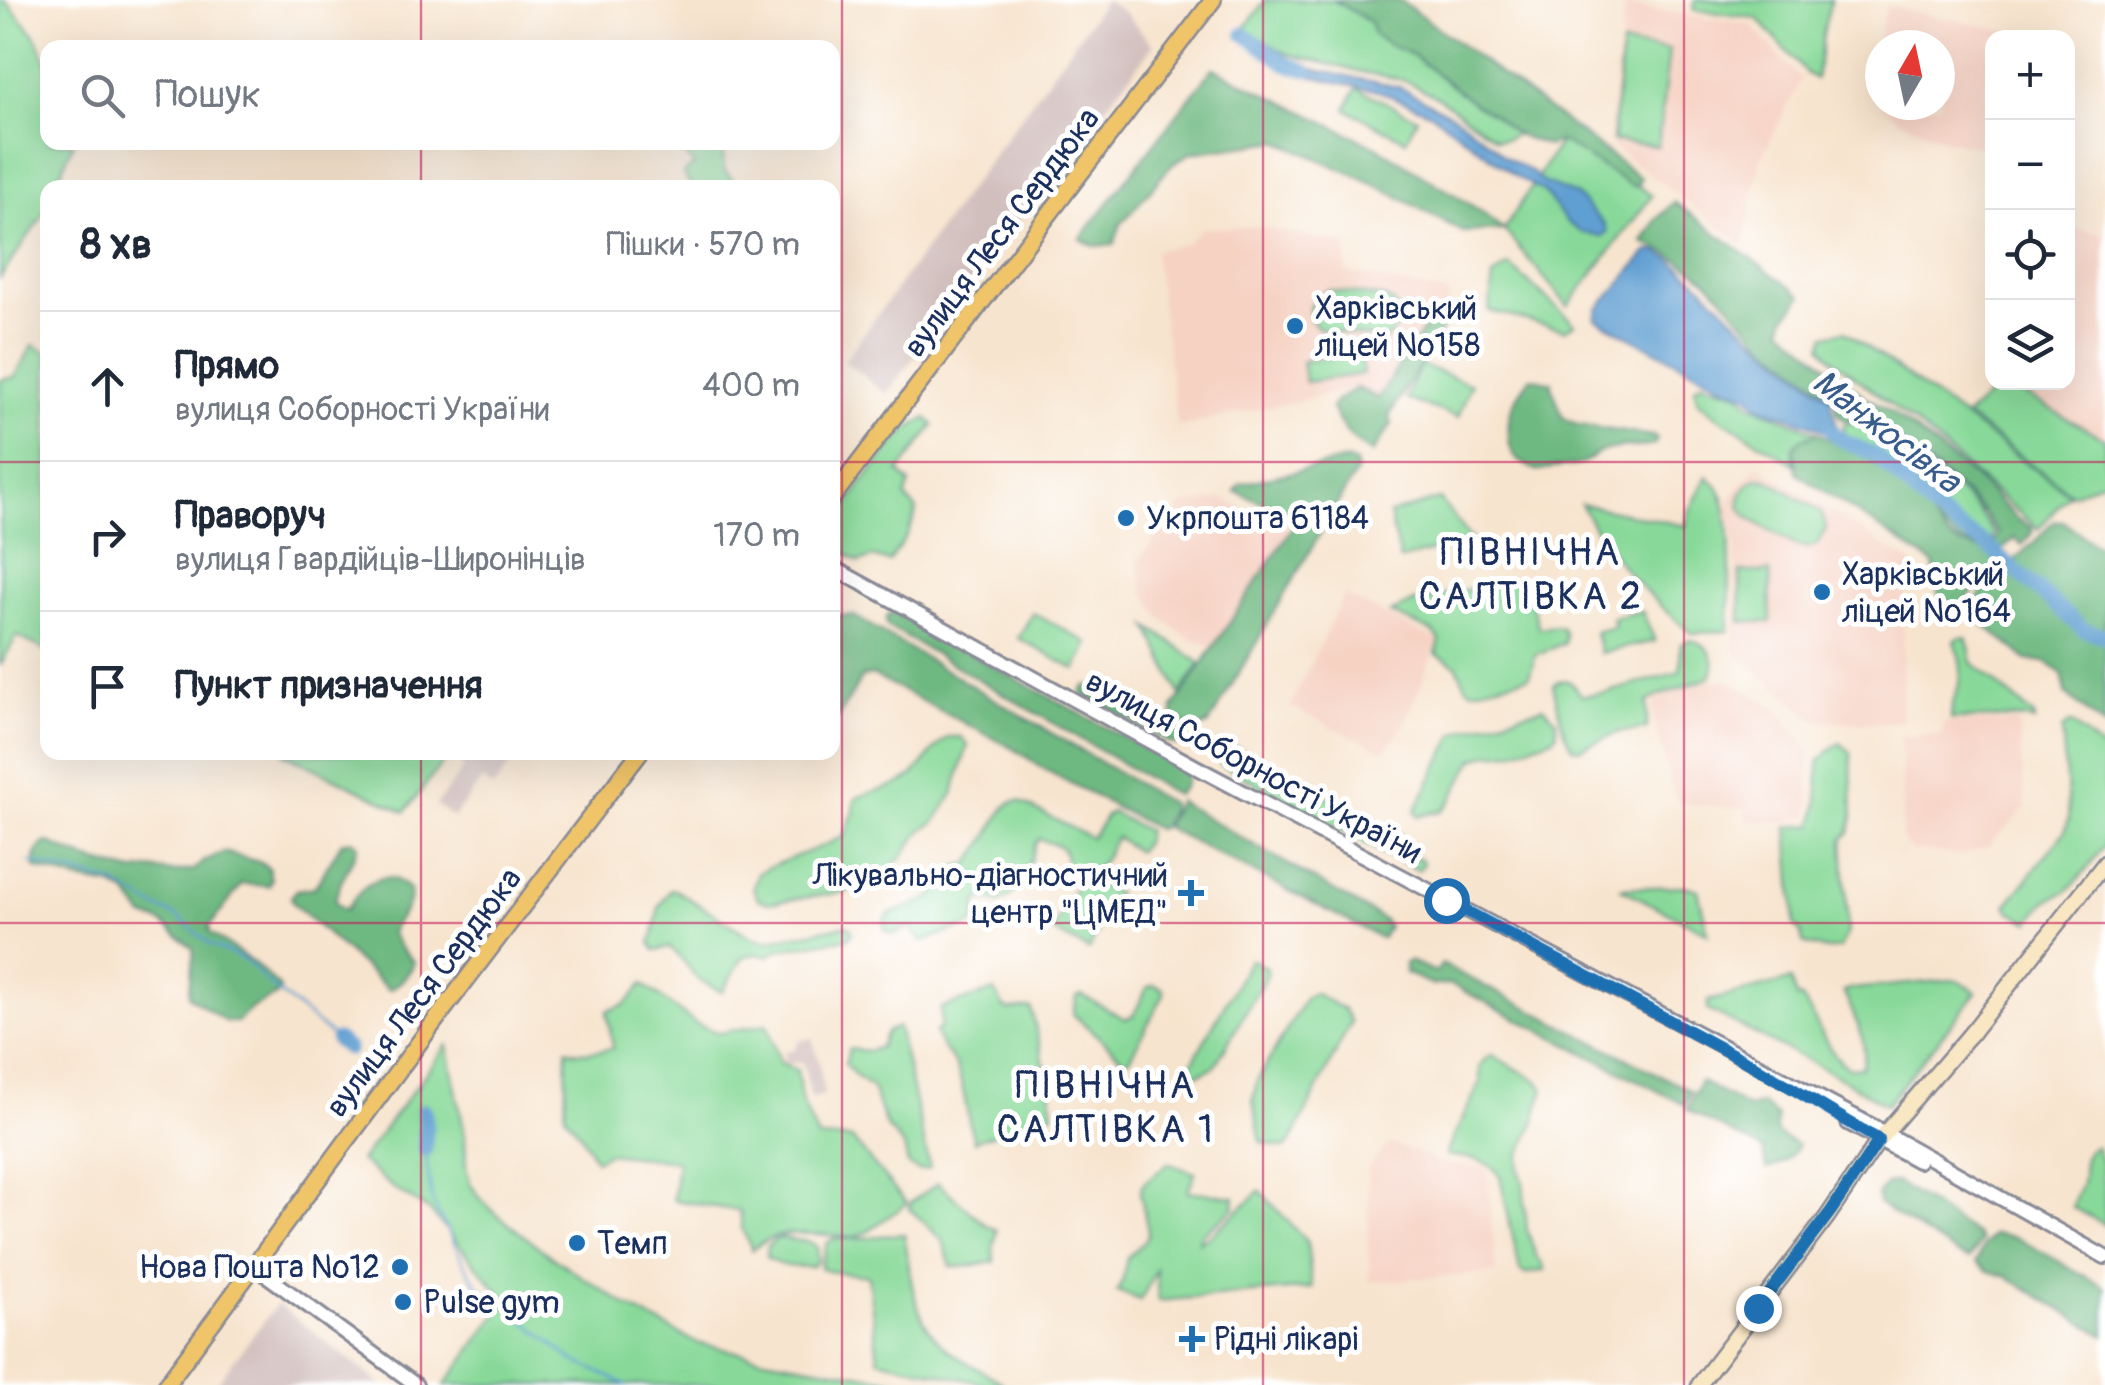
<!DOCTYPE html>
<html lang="uk">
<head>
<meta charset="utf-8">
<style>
  body { margin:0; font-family:Pangolin,sans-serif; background:#f2f2f3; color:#1f2937 }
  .controls { position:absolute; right:30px; top:30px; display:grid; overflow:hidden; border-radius:20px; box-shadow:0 10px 40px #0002 }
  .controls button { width:90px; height:90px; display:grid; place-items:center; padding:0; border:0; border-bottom:2px solid #e0e1e3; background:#fff; color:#1f2937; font:50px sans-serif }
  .compass { position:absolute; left:1865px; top:30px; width:90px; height:90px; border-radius:50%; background:#fff; box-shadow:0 10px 40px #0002; rotate:9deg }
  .stop { position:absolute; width:30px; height:30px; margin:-22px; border:8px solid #1f6fb2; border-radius:50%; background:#fff }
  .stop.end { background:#1f6fb2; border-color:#fff; box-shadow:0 2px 10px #0008 }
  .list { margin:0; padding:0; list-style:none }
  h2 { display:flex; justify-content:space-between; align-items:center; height:130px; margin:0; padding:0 40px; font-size:42px }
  h2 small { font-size:32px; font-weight:400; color:#747a83 }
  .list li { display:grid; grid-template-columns:65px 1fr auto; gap:30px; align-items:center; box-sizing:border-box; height:150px; padding:0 40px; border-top:2px solid #e0e1e3 }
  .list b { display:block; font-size:38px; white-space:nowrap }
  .list p { margin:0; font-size:32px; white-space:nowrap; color:#747a83 }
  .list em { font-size:32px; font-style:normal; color:#747a83 }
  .icon { flex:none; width:55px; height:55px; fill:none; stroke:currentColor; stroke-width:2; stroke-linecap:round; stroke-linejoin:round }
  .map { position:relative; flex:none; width:2105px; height:1385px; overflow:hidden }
  .search { position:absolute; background:#fff; box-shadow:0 10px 40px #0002; left:40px; top:40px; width:800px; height:110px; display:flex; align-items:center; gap:25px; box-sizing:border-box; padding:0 35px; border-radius:20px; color:#747a83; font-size:38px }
  .panel { position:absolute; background:#fff; box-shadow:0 10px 40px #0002; left:40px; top:180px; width:800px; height:580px; border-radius:20px }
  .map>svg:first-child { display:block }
</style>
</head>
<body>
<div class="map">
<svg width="2105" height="1385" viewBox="0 0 2105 1385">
  <rect width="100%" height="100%" fill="#fff"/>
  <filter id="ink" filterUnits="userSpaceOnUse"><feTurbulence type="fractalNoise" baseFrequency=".01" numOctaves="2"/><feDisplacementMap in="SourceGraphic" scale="20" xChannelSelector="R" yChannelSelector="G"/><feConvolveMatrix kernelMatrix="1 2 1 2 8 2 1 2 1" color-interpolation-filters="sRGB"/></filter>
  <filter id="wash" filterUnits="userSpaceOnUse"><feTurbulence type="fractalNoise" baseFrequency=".0048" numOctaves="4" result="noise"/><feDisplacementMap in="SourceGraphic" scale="40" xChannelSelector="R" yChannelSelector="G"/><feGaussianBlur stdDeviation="2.25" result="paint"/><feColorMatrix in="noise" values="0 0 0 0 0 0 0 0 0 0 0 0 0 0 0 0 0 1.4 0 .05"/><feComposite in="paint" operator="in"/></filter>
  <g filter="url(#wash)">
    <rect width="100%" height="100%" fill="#f7e4ce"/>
    <!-- built -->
    <g fill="#f6d2c3">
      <polygon points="1625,5 1750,24 1801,79 1760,161 1744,245 1609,144"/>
      <polygon points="1886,6 2017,33 2016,37 1992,38 1992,150 1945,140 1901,121 1881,105 1940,105 1940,45 1880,45 1880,104 1868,94"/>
      <polygon points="1260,227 1347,244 1346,272 1448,293 1448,309 1433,315 1377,398 1356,388 1178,427 1154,251 1186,244 1202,228"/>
      <polygon points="2068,227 2105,234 2105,439 2006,383 2068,382"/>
      <polygon points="1758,465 1915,565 1904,604 1902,721 1871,723 1814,720 1733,650 1736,619 1735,543 1727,508 1732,494"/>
      <polygon points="1224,499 1289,530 1215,650 1184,634 1160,617 1144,591 1137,562 1182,505"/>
      <polygon points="1344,595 1438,641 1404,726 1384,751 1290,707"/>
      <polygon points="1712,680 1730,681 1775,706 1809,749 1810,815 1794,821 1755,822 1748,821 1745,809 1679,803 1671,785 1652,712 1653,700"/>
      <polygon points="1944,722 2018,722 2026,807 1989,846 1962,855 1911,851 1902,838 1901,736 1942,735"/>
      <polygon points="1390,1143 1447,1164 1487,1168 1496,1273 1369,1282 1368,1167"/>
    </g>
    <!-- industrial -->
    <g fill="#d1bfbd">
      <polygon points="1105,0 1125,13 1153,45 886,394 844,361"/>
      <polygon points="460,752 519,753 493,788 482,780 453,818 436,805 464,767 454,760"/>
      <polygon points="812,1038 819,1061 824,1095 811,1099 803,1063 786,1063 784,1051 795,1050 798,1041"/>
      <polygon points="277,1304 382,1385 215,1385"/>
    </g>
    <!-- green -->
    <g fill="#88d999" stroke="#52847c" stroke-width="2.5">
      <polygon points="0,0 5,0 35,35 47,62 48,142 73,143 55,187 48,188 47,205 45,212 0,278"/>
      <polygon points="1266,0 1333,0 1370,22 1373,34 1391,46 1413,55 1476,105 1494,115 1515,134 1507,139 1497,140 1439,98 1404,80 1366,73 1288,54 1244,29"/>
      <polygon points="1694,0 1831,0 1824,28 1816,79 1806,73 1757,18 1694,10"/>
      <polygon points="1622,45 1669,50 1658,146 1612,141"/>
      <polygon points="1357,88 1417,118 1406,140 1346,109"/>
      <polygon points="1561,140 1631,185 1640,187 1652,196 1568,306 1504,230"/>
      <polygon points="676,143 723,143 724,169 732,179 734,187 692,187 683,174 694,165"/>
      <polygon points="1509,265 1575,324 1565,330 1489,311 1493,277"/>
      <path d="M1328 290 1385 298C1398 304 1400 313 1398 326L1388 338 1379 339 1319 329 1311 320 1309 308 1317 296Z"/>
      <polygon points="1845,331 2069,494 2038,529 1923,430 1834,360 1822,346 1826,335"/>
      <polygon points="33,345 48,353 47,651 17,636 0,666 0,380 15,377"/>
      <polygon points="1360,353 1363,374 1305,382 1302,361"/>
      <polygon points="1421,365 1471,384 1458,417 1406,399"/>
      <polygon points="1702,382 1740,393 1750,404 1818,433 1800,439 1794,448 1794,464 1715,415 1697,400 1695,387"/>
      <polygon points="2003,383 2105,439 2105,480 2072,494 1966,416"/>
      <polygon points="927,418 934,425 899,472 910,483 905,497 917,510 908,534 889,562 873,557 859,562 833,545 833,526 860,486 898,439 916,423"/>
      <path d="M1855 421C1896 444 1936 469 1970 502 1979 511 1986 523 1994 533L1991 543 1979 547 1960 541 1846 453 1843 425Z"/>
      <path d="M1707 476C1710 480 1715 483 1718 487 1735 514 1729 597 1729 631L1692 633C1648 597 1606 556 1581 504L1686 526 1688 514Z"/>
      <path d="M1759 478 1769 480 1821 512 1826 527C1823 538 1818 548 1805 547 1794 547 1784 538 1775 533 1766 528 1755 523 1747 516 1732 502 1743 484 1759 478Z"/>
      <polygon points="1440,499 1472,540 1400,560 1389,514"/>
      <polygon points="1740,572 1770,572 1771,622 1741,622"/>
      <polygon points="1510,579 1520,579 1530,599 1539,628 1556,626 1562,628 1565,635 1564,644 1536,654 1529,677 1472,690 1466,686 1456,665 1436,654 1440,640 1431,631 1390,613 1415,602"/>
      <polygon points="1642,611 1655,641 1600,653 1595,632 1614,627 1612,618"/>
      <polygon points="1033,613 1089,643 1076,670 1018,638"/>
      <polygon points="1148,626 1200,663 1180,695"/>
      <path d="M1960 637 1967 638 1972 662 2034 716V722L2025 718 1951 719C1952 699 1954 701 1959 685 1964 671 1959 655 1955 641Z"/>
      <path d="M1689 640C1709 642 1720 661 1709 678L1658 696 1647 702V729L1619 732 1579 749 1572 747 1564 732 1553 685C1569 673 1574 686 1582 696L1608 692 1679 672C1684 663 1678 654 1681 644Z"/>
      <polygon points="1544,707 1556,719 1557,733 1553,738 1513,752 1489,754 1474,759 1450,802 1441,811 1418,816 1415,811 1454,735 1463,730"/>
      <polygon points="2071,723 2105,752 2105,845 2078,880 2066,892 2046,901 2030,922 2010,911 2007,905 2065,831 2069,819 2062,729"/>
      <path d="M949 737H961L968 745 953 794 935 822 922 830 902 857 879 879 845 892 768 903 758 899 753 888 758 873C785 858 816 851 844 836L854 811 855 799C872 789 892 791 909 778 926 766 929 749 949 737Z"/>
      <path d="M1226 742 1401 835C1400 851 1409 854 1422 860L1423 865 1418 870 1396 860 1220 764 1214 754 1220 743Z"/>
      <polygon points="1840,743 1851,752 1853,817 1850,833 1843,838 1848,932 1840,948 1826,950 1803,943 1801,933 1795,925 1788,827 1814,825 1818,801 1819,760"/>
      <polygon points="283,753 450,753 405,812"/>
      <path d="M1019 801 1091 838 1107 815 1111 812 1147 831 1144 843 1138 851H1135L1116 837 1093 877 1085 876 1066 865 1065 853 1059 846 1039 839 1036 843C1027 866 1024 893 999 903L984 898 977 902 975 924 922 941 910 928 892 934 885 929 884 922 888 915 931 898 954 867 970 863 982 846 1004 809 1010 803Z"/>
      <polygon points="1081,877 1117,893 1089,950 1052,931"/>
      <polygon points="1684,886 1698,890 1708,933 1620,888"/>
      <polygon points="671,889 677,891 751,937 766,941 847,925 852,929 851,934 848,938 777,950 770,956 754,954 743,957 722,992 697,979 687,965 670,947 655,950 650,943 654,934 659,907"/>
      <polygon points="1253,960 1266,968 1268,973 1214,1067 1199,1074 1192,1075 1189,1070 1192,1063 1249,961"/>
      <path d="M1791 980 1797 998 1800 997C1819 1019 1824 1052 1849 1068L1862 1067C1871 1045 1852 1013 1844 992L1852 989 1951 980 1958 981 1977 992 1886 1105 1832 1073 1708 1010V1001Z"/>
      <path d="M643 984 696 1024 719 1033 767 1024 780 1062 797 1070 802 1103 818 1138 852 1139 907 1204 865 1233 855 1237C820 1236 780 1224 752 1250L742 1229 740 1211 673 1200 677 1161 608 1153 595 1160 580 1133 565 1115 567 1049C581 1055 598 1051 613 1048L607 1011 626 1004Z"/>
      <polygon points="1154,985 1163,989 1164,994 1129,1059 1124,1060 1073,1014 1077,997 1081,995 1126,1019 1133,1016 1147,988"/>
      <path d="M995 991 1004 1008 1011 1010 1031 1008 1051 1094 1053 1113C1028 1126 1000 1131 974 1141 966 1116 966 1091 956 1067 950 1053 940 1050 935 1032L941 1027V1008Z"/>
      <polygon points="1314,993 1344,1010 1351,1022 1292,1140 1285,1148 1261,1142 1253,1100 1257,1081 1306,997"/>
      <path d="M898 1027 930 1168C922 1172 916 1170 908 1165L904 1146 886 1126 872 1088 855 1075 845 1064 849 1049 869 1051 880 1047 886 1032Z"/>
      <polygon points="447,1045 465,1134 466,1168 471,1185 480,1198 495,1213 549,1255 627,1306 697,1343 765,1358 921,1385 445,1385 507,1301 430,1211 396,1190 360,1161"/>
      <path d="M1492 1055 1538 1081 1544 1089 1534 1124 1520 1155 1519 1170 1523 1181 1527 1230 1537 1258 1542 1262 1545 1270 1525 1274 1520 1271 1500 1176C1487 1157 1469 1158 1447 1156L1446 1153 1480 1083V1066L1486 1058Z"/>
      <path d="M2095 1146C2105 1165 2105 1200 2105 1225L2072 1207C2074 1198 2080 1191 2082 1183 2085 1168 2080 1154 2095 1146Z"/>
      <polygon points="1168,1163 1195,1173 1188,1191 1235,1197 1234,1208 1201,1235 1199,1242 1211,1235 1260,1191 1307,1242 1312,1288 1158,1301 1156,1270 1141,1300 1117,1291 1123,1279 1127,1258 1147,1238 1148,1231 1140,1192 1143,1184"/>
      <polygon points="938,1183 986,1225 997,1230 993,1251 995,1262 960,1267 951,1266 943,1241 910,1209 910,1203"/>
      <path d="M904 1234C910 1267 911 1312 936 1338 953 1357 980 1369 1001 1382L1003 1385H989L878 1359 868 1276 827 1271 820 1268 827 1243 833 1239C857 1240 880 1235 904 1234Z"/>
      <path d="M781 1238 810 1242 817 1247 818 1260 813 1266C798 1268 778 1267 766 1257L767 1247 773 1241Z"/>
    </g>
    <!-- forest -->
    <g fill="#6eb981" stroke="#447470" stroke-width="2.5">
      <polygon points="1334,0 1400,0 1641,178 1638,184 1632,186 1561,141 1548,146 1515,134 1494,115 1476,105 1413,55 1391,46 1373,34 1370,22"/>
      <polygon points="1213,68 1377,147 1479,210 1504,230 1463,232 1371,182 1278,141 1191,153 1172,165 1121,224 1114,244 1095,246 1080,239"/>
      <path d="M1674 202 1802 296 1785 318 1783 328 1863 395 1894 414 1979 481 2017 519 2032 528V533L2022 545 2015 538 2000 552 1994 545 1998 533C1992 525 1986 515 1979 508 1957 484 1889 430 1859 420 1854 419 1849 420 1844 420L1838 414 1835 398 1759 338 1712 285 1696 271 1667 253 1643 242 1656 220Z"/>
      <path d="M1448 310 1450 316 1389 416 1392 424 1372 453C1355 446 1339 425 1332 408L1337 400 1357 388 1378 398 1433 315Z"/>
      <path d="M1531 377 1552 382V387L1563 418 1578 425 1653 436 1657 439 1654 445C1638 448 1622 446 1606 450 1596 453 1587 462 1577 465 1563 468 1551 466 1537 471 1531 467 1521 463 1516 458 1511 452 1509 443 1509 435 1506 411 1517 395 1531 377Z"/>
      <path d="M1818 433 1870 460 1918 496 1928 512 1947 536 1959 544 1988 551 1994 556 1996 567 1959 607C1934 604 1936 585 1934 564L1797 473 1794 448 1800 439Z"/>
      <polygon points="1347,460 1355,463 1357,470 1209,724 1194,730 1173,717 1173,708 1299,518 1235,491 1240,484"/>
      <path d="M2054 521H2063L2097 546 2105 545V727L2066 694 2062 673 2045 662 2027 660 1971 614C1975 590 2013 562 2031 545 2039 538 2046 528 2054 521Z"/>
      <path d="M890 613H895L1186 771C1187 782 1184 788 1176 795L887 626 886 618Z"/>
      <polygon points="835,615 854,616 1171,804 1171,810 1162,827 1157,829 1044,769 1016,750 872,675 862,677 833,726 832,618"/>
      <polygon points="1087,685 1184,734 1182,742 1179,745 1170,743 1082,694 1082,690"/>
      <polygon points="1178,801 1384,920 1388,927 1382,938 1379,937 1165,827"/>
      <path d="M352 840 358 845C352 866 337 882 335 903L346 910C357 891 382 865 404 885 409 890 412 890 410 898 408 912 394 920 391 933L399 947 414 962C410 974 399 984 389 990L293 903 291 897 297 890 315 887 342 842Z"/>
      <path d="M47 842 86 859 133 872 147 869 173 872 194 870 204 861 224 852 259 862 268 867 271 879 269 886 242 884 209 927 210 933 254 963 280 988 276 996 253 1007 237 1022H226L189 996C188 980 195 964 193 948L161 922 144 917 128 895 113 886 78 880 35 868C34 856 36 848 47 842Z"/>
      <polygon points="1409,961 1436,972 1442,964 1691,1091 1685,1105 1450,984 1433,985 1405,973 1405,963"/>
      <path d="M1700 1081 1749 1108 1762 1104 1777 1117C1772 1137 1782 1137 1798 1145 1790 1159 1783 1165 1767 1169L1763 1150 1687 1110Z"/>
      <polygon points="1896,1182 1977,1235 1981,1241 1969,1259 1957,1254 1878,1204 1877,1195 1886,1184"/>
      <polygon points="1993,1234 2015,1237 2105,1287 2105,1336 2005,1276 1988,1271 1976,1262 1983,1246"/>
    </g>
    <!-- water -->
    <g fill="#609fd2" stroke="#3e6798" stroke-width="2.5">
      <polygon points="1289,62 1321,71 1399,87 1417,96 1459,119 1495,147 1502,155 1533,173 1542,182 1576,195 1605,225 1607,232 1602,237 1581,232 1567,222 1543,191 1518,178 1431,113 1379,91 1291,72"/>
      <polygon points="1648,251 1656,251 1671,259 1695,279 1751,335 1830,397 1840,439 1812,425 1759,406 1748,395 1722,385 1596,319 1598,309"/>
    </g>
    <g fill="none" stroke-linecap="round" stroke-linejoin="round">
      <!-- stream -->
      <g stroke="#609fd2" stroke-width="2.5">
        <polyline points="30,862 113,883 153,906 178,917 211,945 247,961 266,982 337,1040"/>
        <polyline points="425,1149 432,1201 470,1274 479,1287 505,1305 571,1359 626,1385"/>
      </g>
      <!-- river -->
      <g stroke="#609fd2" stroke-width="15">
        <polyline points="1244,34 1285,63 1305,70"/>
        <polyline points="1828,426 1840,439 1875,455 1931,508 1959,528 1984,543 2084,630 2105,636"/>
        <polyline points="337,1040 348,1049"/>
        <polyline points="424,1111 426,1121 425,1149"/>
      </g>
    </g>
  </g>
  <g filter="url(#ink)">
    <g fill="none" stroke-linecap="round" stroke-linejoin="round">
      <defs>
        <g id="tertiary">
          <polyline points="832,567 1196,767 1871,1125 2105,1257"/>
          <polyline points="1848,1123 1918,1161"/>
          <polyline points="255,1267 416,1385"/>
        </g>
        <g id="secondary">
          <polyline points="1969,1036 2105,863"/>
          <polyline points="1699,1385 1827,1217 1879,1140 1973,1031"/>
        </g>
        <g id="primary">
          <polyline points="832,498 1213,0"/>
          <polyline points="166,1385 441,1013 640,752"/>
        </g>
      </defs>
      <!-- tertiary casing -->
      <use href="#tertiary" stroke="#898a96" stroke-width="18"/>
      <!-- secondary casing -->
      <use href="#secondary" stroke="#898a96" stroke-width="19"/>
      <!-- primary casing -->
      <use href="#primary" stroke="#898a96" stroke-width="20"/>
      <!-- tertiary -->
      <use href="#tertiary" stroke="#fff" stroke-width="12"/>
      <!-- secondary -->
      <use href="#secondary" stroke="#f9e7c3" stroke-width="14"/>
      <!-- primary -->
      <use href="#primary" stroke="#f0c469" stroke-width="15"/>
    </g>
  </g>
  <g fill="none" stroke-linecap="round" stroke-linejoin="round" filter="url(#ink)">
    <!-- route -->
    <polyline stroke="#1f6fb2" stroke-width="12" points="1446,900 1756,1067 1879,1140 1831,1211 1758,1308"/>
  </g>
  <!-- grid -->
  <path fill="none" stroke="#c2185b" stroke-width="2.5" stroke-opacity="0.55" d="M421 0V48M842 0V1385M1263 0V1385M1684 0V1385M421 142V188M0 462H48M832 462H2105M421 752V1385M0 923H2105"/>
  <!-- markers -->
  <g fill="#1f6fb2" stroke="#fff" stroke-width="4">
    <circle cx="1295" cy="326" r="10"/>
    <circle cx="1126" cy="518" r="10"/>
    <circle cx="1822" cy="592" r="10"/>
    <path d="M1186 878h10v10h10v10h-10v10h-10v-10h-10v-10h10z"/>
    <circle cx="577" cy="1243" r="10"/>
    <circle cx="400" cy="1267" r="10"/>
    <circle cx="403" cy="1302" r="10"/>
    <path d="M1187 1324h10v10h10v10h-10v10h-10v-10h-10v-10h10z"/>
  </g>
  <g text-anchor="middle" stroke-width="10" stroke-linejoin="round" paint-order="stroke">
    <!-- street labels -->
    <g font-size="32" fill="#1b2f5e" stroke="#fff">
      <text transform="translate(1001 232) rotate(-53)" y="11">вулиця Леся Сердюка</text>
      <text transform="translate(1254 766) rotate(28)" y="11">вулиця Соборності України</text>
      <text transform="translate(423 992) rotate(-53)" y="11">вулиця Леся Сердюка</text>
    </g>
    <!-- poi labels -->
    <g font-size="32" fill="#1b2f5e" stroke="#fff" text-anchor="start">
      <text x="1315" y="319">Харківський<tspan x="1315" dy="37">ліцей №158</tspan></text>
      <text x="1146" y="529">Укрпошта 61184</text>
      <text x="1842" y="585">Харківський<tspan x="1842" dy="37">ліцей №164</tspan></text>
      <text x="1168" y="886" text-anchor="end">Лікувально-діагностичний<tspan x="1168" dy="37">центр "ЦМЕД"</tspan></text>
      <text x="597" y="1254">Темп</text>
      <text x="380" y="1278" text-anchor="end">Нова Пошта №12</text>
      <text x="423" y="1313">Pulse gym</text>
      <text x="1214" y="1350">Рідні лікарі</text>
    </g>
    <!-- water labels -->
    <g font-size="35" font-style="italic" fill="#375c8c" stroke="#fff">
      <text transform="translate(1887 431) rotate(38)" y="12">Манжосівка</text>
    </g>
    <!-- quarter labels -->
    <g font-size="38" letter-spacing="2.5" fill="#1b2f5e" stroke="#fff">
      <text x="1531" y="565">ПІВНІЧНА<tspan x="1531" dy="44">САЛТІВКА 2</tspan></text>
      <text x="1106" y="1098">ПІВНІЧНА<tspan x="1106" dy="44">САЛТІВКА 1</tspan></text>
    </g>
  </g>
</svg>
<div class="controls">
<button>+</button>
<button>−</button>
<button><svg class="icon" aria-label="locate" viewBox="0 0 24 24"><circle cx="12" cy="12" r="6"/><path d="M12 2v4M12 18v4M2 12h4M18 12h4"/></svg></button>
<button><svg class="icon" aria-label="layers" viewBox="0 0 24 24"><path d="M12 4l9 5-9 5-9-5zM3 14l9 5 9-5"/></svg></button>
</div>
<svg class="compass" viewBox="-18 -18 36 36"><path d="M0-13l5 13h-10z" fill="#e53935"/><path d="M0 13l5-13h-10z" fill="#747a83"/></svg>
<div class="stop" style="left:1446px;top:900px"></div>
<div class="stop end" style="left:1758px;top:1308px"></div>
<div class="search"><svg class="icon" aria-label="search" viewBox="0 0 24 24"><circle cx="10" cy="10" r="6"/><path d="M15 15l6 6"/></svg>Пошук</div>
<section class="panel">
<h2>8 хв<small>Пішки · 570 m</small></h2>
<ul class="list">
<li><svg class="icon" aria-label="ahead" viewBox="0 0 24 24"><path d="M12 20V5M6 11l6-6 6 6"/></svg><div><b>Прямо</b><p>вулиця Соборності України</p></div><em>400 m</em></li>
<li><svg class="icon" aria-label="right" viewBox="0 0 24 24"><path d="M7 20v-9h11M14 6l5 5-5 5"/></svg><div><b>Праворуч</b><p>вулиця Гвардійців-Широнінців</p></div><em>170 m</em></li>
<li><svg class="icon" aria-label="arrive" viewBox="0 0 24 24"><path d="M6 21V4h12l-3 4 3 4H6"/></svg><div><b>Пункт призначення</b></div></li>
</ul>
</section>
</div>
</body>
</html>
